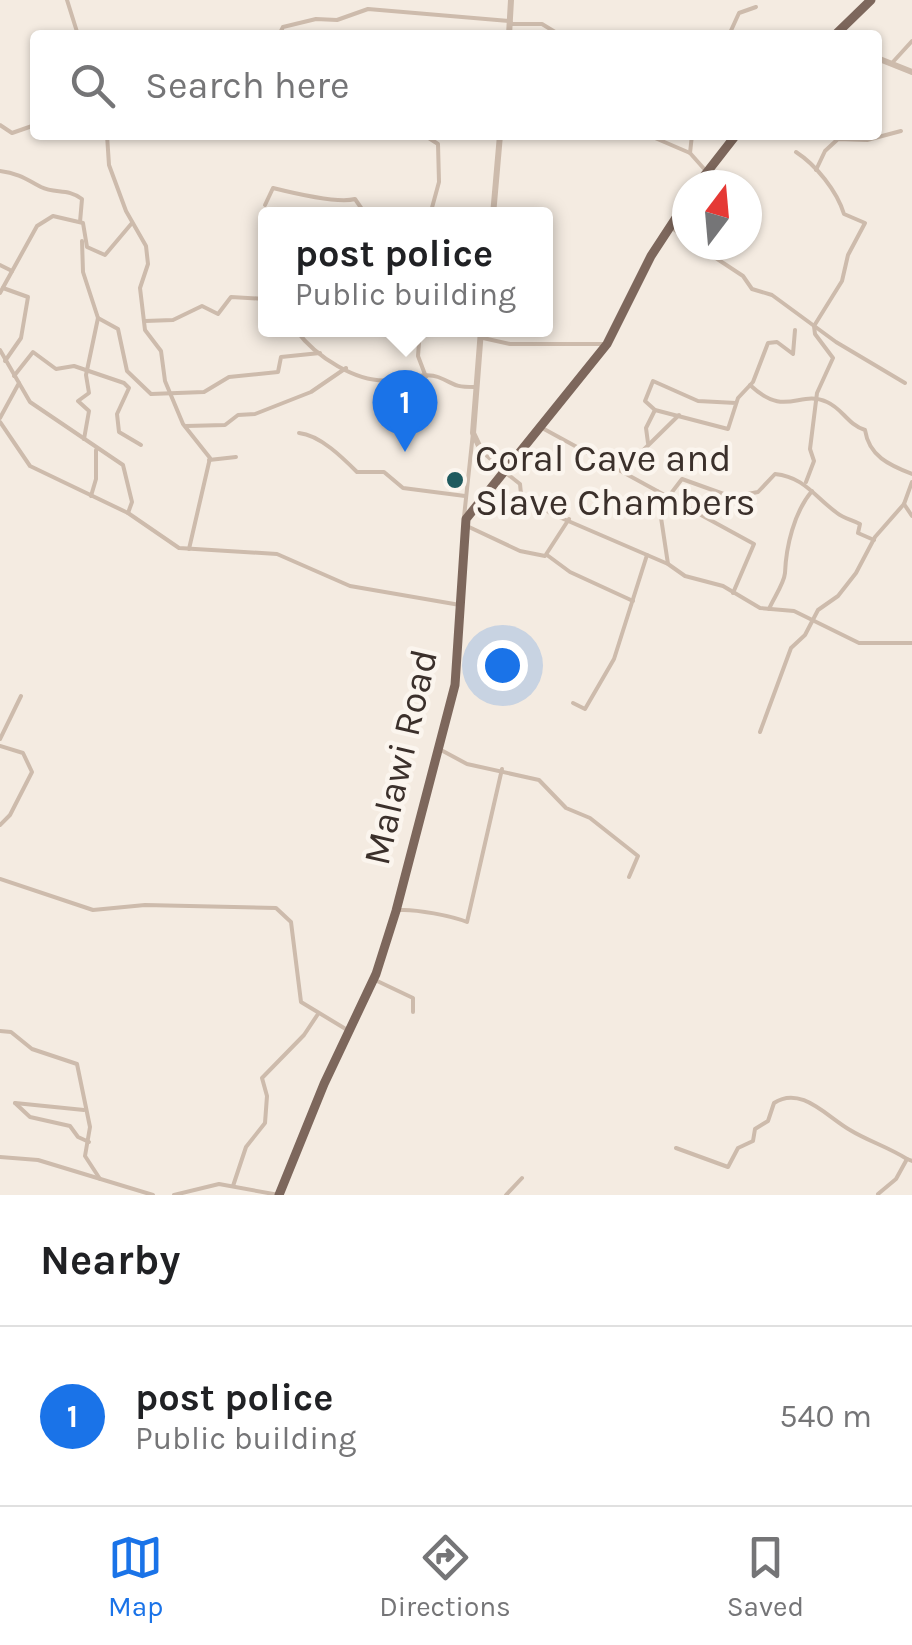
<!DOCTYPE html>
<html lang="en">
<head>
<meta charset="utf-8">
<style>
  body { margin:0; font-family:Karla,sans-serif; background:#f2f2f2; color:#202124 }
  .compass { position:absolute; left:672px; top:170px; width:90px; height:90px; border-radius:50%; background:#fff; box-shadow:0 2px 8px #0004; rotate:16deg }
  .you { position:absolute; left:502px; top:665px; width:35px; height:35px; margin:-25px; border:8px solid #fff; border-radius:50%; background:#1a73e8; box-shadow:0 0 0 15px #1a73e833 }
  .badge { display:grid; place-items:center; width:65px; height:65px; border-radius:50%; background:#1a73e8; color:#fff; font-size:32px; font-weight:700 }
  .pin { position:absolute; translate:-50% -82px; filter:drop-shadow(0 2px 5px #0008) }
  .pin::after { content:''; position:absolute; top:52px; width:35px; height:30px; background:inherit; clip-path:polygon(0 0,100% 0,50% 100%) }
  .popup { position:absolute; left:258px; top:207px; width:295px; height:130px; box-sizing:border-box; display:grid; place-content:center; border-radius:10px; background:#fff; filter:drop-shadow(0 2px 8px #0005); font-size:32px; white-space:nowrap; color:#757577 }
  .popup b { font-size:38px; color:#202124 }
  .popup::after { content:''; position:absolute; left:50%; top:100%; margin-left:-20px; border:20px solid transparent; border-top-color:#fff }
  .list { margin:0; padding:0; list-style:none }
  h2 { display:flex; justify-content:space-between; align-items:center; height:130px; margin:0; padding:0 40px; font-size:42px }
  h2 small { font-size:32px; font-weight:400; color:#757577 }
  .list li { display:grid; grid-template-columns:65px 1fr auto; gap:30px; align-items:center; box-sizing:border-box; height:180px; padding:0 40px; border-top:2px solid #e0e0e0 }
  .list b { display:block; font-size:38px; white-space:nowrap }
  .list p { margin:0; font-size:32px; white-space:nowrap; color:#757577 }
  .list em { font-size:32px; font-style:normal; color:#757577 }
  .icon { flex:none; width:55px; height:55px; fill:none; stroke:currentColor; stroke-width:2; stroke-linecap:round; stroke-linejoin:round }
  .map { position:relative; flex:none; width:912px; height:1195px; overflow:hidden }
  .search { position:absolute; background:#fff; box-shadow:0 2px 8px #0004; left:30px; right:30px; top:30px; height:110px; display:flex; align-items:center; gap:25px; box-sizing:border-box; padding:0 35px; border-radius:10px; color:#757577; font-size:38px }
  .sheet { height:310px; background:#fff }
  nav { display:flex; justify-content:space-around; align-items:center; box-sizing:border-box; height:140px; border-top:2px solid #e0e0e0; background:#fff; font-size:28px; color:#757577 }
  nav a { display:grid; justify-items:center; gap:5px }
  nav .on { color:#1a73e8 }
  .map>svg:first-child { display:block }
</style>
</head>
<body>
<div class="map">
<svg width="912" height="1195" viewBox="0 0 912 1195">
  <rect width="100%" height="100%" fill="#f4ebe1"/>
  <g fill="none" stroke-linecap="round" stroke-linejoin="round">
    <!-- minor -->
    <g stroke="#cdbbac" stroke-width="4">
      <polyline points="67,0 78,35"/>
      <polyline points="510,21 512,24 542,24 560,35"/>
      <polyline points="279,35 283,27 316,19 337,20 368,9 509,21"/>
      <polyline points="729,35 739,13 756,7"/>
      <polyline points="892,63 912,41"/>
      <polyline points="0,125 12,133 35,125"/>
      <polyline points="107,135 109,165 126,211 146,246 148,264 140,288 145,330 161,351 165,381 183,424 210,458 189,549"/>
      <polyline points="424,135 438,144 439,182 430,215"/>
      <polyline points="648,135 690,153 706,171"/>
      <path d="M796 152C816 165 837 191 844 214L865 223 848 255 842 281 814 326 815 334 833 358 817 393 810 449 814 461 806 482"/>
      <polyline points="690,153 692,135"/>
      <polyline points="816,170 825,151 838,139 867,140 901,131"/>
      <path d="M0 171C17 173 26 179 41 187 55 194 68 188 82 199L80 222"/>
      <path d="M265 205 273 188C293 193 337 204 355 199L366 215"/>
      <polyline points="670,226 687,240"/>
      <polyline points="82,241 83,272 98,318 86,375 89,393 78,401 89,411 84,439"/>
      <polyline points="696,245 743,276 752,289 772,295 836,342 905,383"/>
      <polyline points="0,265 12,271"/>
      <polyline points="3,288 28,297 21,338 5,361"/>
      <polyline points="0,293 37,226 53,216 83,223 87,247 105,255 132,223"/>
      <polyline points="98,318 118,329 127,371 151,394 204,392 229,377 278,372 281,357 320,353"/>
      <polyline points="145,321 173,320 202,306 218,314 231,297 265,299"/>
      <path d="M296 330C315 356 357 384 391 380 404 379 426 372 438 377 456 384 452 387 474 387"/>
      <polyline points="420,330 418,356 426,377"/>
      <polyline points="483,338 510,344 607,344"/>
      <polyline points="0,350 19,383 0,418"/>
      <polyline points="14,376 33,352 56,369 74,366 124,383 129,388 117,414 119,432 141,445"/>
      <polyline points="19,383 30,402 123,465 132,502 128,513"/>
      <path d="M750 385C786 419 799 389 827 402 843 409 847 424 865 430 869 456 889 465 912 474"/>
      <polyline points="736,403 698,401 653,381 645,401 655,410 728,429 738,398 753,382 768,343 777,342 793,354 795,330"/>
      <polyline points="0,422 30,466 128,513 179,548 277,554 350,586 460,605"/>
      <polyline points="186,426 225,425 238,415 255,414 311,392 346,368"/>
      <polyline points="544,429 754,544 733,593"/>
      <path d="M299 433C320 435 343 458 357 472H384L403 488 465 496"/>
      <polyline points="648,443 646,428 655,410"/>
      <polyline points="209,460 236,457"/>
      <polyline points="622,471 679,415"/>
      <polyline points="506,473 520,484 521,494 552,514 668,564 685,576 723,586 760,608 794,611 859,643 912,643"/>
      <polyline points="657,491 668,564"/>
      <polyline points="91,496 96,479 96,450"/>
      <path d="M669 496 682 479 732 497 758 492 775 474C804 477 814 496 837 513 843 518 852 520 860 524L858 533 874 540"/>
      <polyline points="904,504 912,516"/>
      <polyline points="464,517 473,433"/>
      <polyline points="469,527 520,551 545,556 569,519"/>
      <polyline points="547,555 570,572 633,601"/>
      <path d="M769 609C773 599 784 584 785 573 786 547 794 512 812 491"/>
      <polyline points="573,703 585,709 614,659 647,555"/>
      <polyline points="760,732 791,648 805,635 818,610 838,596 856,573 875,537 904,504 912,482"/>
      <polyline points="0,739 21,696"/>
      <polyline points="0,746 23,753 32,772 10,815 0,825"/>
      <polyline points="441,750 467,764 539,780 566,808 590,818 638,856 629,877"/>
      <polyline points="0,879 93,910 145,905 276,908 291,922 301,1002 349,1031"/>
      <path d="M400 910C416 909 452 916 467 922L502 769"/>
      <polyline points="373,979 413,998 413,1012"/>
      <polyline points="0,1031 11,1032 32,1049 77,1064 90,1127 85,1156 100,1179"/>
      <polyline points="15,1103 30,1117 70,1126 78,1137 89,1142"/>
      <polyline points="15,1103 84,1110"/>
      <path d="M676 1148 728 1167 738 1148 753 1141 755 1129 768 1121 774 1103C801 1085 827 1117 850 1130 868 1141 888 1147 907 1159"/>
      <polyline points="0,1157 38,1160 153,1195"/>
      <polyline points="233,1186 246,1147 265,1123 267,1096 262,1078 304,1035 318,1014"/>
      <polyline points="878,1194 896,1179 907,1159 912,1161"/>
      <polyline points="174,1195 219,1184 279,1195"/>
      <polyline points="506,1195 522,1178"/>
    </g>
    <!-- tertiary -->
    <g stroke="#cdbbac" stroke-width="6">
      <polyline points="509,35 511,0"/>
      <polyline points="877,58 912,72"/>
      <polyline points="493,215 500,135"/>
      <polyline points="481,330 473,433 480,448 504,470"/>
    </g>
    <!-- primary -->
    <g stroke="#7d675c" stroke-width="9">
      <polyline points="835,35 871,0"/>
      <polyline points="697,185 736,135"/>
      <polyline points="279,1195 324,1084 376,974 396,911 455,685 466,519 607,344 651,256 687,201"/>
    </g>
  </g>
  <!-- markers -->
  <circle fill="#1f5a5e" stroke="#fbf5ee" stroke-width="4" cx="455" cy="480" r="10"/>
  <g text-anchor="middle" stroke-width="9" stroke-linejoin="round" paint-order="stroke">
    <!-- poi labels -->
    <g font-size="38" fill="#3b302b" stroke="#fbf5ee" text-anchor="start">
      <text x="475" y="471">Coral Cave and<tspan x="475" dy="44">Slave Chambers</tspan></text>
    </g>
    <!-- street labels -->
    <g font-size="38" fill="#3b302b" stroke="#fbf5ee">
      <text transform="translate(400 757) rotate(-77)" y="13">Malawi Road</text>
    </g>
  </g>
</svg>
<svg class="compass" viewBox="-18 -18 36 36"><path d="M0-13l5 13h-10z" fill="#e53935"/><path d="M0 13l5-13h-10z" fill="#757577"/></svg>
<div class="you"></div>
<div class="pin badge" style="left:405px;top:452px">1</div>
<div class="popup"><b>post police</b>Public building</div>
<div class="search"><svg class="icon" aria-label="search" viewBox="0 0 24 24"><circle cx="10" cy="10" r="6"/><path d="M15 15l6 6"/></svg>Search here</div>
</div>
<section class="sheet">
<h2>Nearby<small></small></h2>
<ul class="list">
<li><span class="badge">1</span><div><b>post police</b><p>Public building</p></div><em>540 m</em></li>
</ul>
</section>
<nav>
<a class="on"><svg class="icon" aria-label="map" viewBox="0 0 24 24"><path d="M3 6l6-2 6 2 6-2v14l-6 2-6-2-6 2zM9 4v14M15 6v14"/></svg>Map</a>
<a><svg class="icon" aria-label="directions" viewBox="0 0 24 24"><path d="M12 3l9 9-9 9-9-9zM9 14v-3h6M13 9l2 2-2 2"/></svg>Directions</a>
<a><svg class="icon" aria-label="saved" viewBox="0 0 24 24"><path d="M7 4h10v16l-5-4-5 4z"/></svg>Saved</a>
</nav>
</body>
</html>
